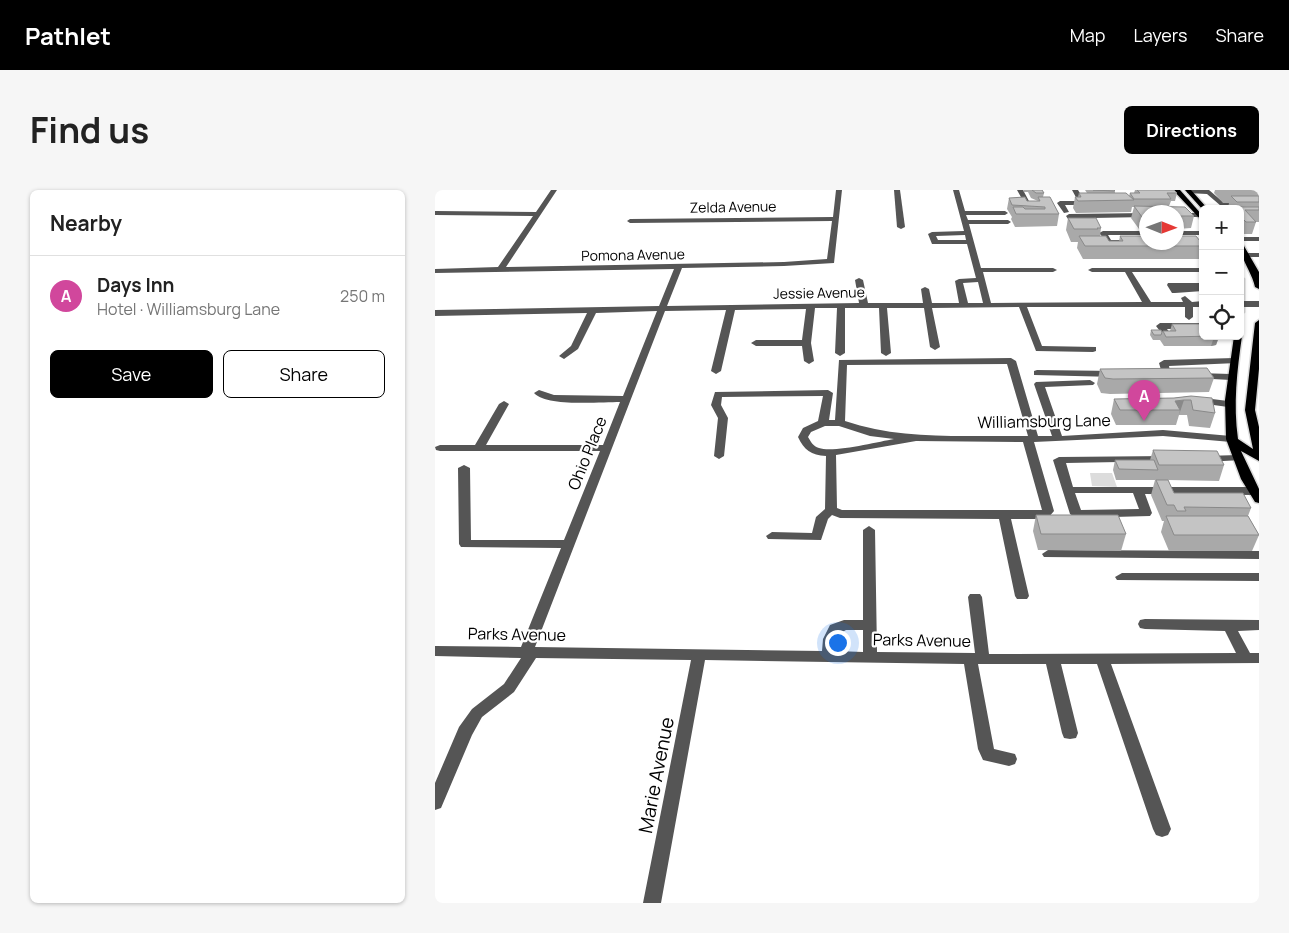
<!DOCTYPE html>
<html lang="en">
<head>
<meta charset="utf-8">
<style>
  body { margin:0; font-family:Manrope,sans-serif; background:#f6f6f6; color:#222 }
  .controls { position:absolute; right:15px; top:15px; display:grid; overflow:hidden; border-radius:8px; box-shadow:0 1px 4px #0004 }
  .controls button { width:45px; height:45px; display:grid; place-items:center; padding:0; border:0; border-bottom:1px solid #e0e0e0; background:#fff; color:#222; font:25px sans-serif }
  .compass { position:absolute; left:704px; top:15px; width:45px; height:45px; border-radius:50%; background:#fff; box-shadow:0 1px 4px #0004; rotate:91deg }
  .you { position:absolute; left:402px; top:452px; width:18px; height:18px; margin:-12px; border:4px solid #fff; border-radius:50%; background:#1a73e8; box-shadow:0 0 0 8px #1a73e833 }
  .badge { display:grid; place-items:center; width:32px; height:32px; border-radius:50%; background:#000; color:#fff; font-size:16px; font-weight:700 }
  .pin { position:absolute; translate:-50% -41px; filter:drop-shadow(0 1px 2px #0008) }
  .pin::after { content:''; position:absolute; top:26px; width:18px; height:15px; background:inherit; clip-path:polygon(0 0,100% 0,50% 100%) }
  .list { margin:0; padding:0; list-style:none }
  h2 { display:flex; justify-content:space-between; align-items:center; height:65px; margin:0; padding:0 20px; font-size:21px }
  h2 small { font-size:16px; font-weight:400; color:#767676 }
  .list li { display:grid; grid-template-columns:32px 1fr auto; gap:15px; align-items:center; box-sizing:border-box; height:80px; padding:0 20px; border-top:1px solid #e0e0e0 }
  .list b { display:block; font-size:19px; white-space:nowrap }
  .list p { margin:0; font-size:16px; white-space:nowrap; color:#767676 }
  .list em { font-size:16px; font-style:normal; color:#767676 }
  .actions { display:flex; gap:10px; padding:15px 20px }
  .actions a { flex:1; padding:11px 0; border:1px solid #000; border-radius:8px; text-align:center; font-size:18px; color:#000 }
  .actions .main { background:#000; color:#fff }
  .icon { flex:none; width:28px; height:28px; fill:none; stroke:currentColor; stroke-width:2; stroke-linecap:round; stroke-linejoin:round }
  .map { position:relative; flex:none; width:824px; height:713px; overflow:hidden; border-radius:8px }
  header { display:flex; align-items:center; gap:30px; box-sizing:border-box; height:70px; padding:0 25px; background:#000; color:#fff }
  header strong { font-size:24px }
  nav { display:flex; gap:28px; margin-inline-start:auto; font-size:18px }
  .intro { display:flex; align-items:center; justify-content:space-between; box-sizing:border-box; height:120px; padding:0 30px }
  h1 { margin:0; font-size:35px }
  .button { padding:12px 22px; border-radius:8px; background:#000; color:#fff; font-size:18px; font-weight:700 }
  main { display:flex; gap:30px; padding:0 30px }
  aside { flex:1; background:#fff; border-radius:8px; box-shadow:0 1px 4px #0004 }
  .map>svg:first-child { display:block }
</style>
</head>
<body>
<header>
<strong>Pathlet</strong>
<nav><a>Map</a><a>Layers</a><a>Share</a></nav>
</header>
<div class="intro"><h1>Find us</h1><a class="button">Directions</a></div>
<main>
<aside>
<h2>Nearby<small></small></h2>
<ul class="list">
<li><span class="badge" style="background:#d1479c">A</span><div><b>Days Inn</b><p>Hotel · Williamsburg Lane</p></div><em>250 m</em></li>
</ul>
<div class="actions"><a class="main">Save</a><a>Share</a></div>
</aside>
<div class="map">
<svg width="824" height="713" viewBox="0 0 824 713">
  <rect width="100%" height="100%" fill="#fff"/>
  <!-- green -->
  <polygon fill="#dcdcdc" points="655,283 677,283 682,297 657,296"/>
  <g fill="none" stroke-linecap="round" stroke-linejoin="round">
    <defs>
      <g id="major">
        <polygon points="738,0 745,0 768,26 768,32"/>
        <polygon points="750,0 756,0 773,19 768,19 768,20"/>
        <path d="M805 54 809 56 824 82V99L820 97C817 82 805 69 805 54Z"/>
        <polygon points="805,87 809,89 809,122 805,124"/>
        <path d="M824 130V179L820 220 824 237V271L806 261 824 299V313L820 312 806 289 791 249 790 210 799 146H805V144L807 146C802 181 798 214 803 249L818 259 810 220 820 133Z"/>
      </g>
    </defs>
    <!-- major casing -->
    <use href="#major" stroke="#dbdbdb" stroke-width="3"/>
    <!-- minor -->
    <g fill="#555" fill-rule="evenodd">
      <path d="M116 0H122L71 77 349 72 392 69 397 31 195 33 192 31 195 29 398 27 401 0H407L399 73 349 76 247 78 232 116 424 113 420 90 424 88 428 90 433 113H488L486 99 490 97 494 99 497 113H524L520 91 524 89 541 88 532 54H497L493 44 497 42 529 41 518 0H524L530 21H570L573 23 570 25H531L533 30H573L576 32 573 34H534L546 78H618L622 80 618 82H548L556 113 707 112 690 82H657L653 80 657 78H768V82H697L716 112H748L746 108 750 106 757 112 768 111V117H758V127L754 130 750 127V117H592L607 156 661 157V161L658 162 601 161 584 117 497 118 505 157 500 160 495 157 489 118H452L456 163 451 166 446 163 444 118H410V163L405 166 400 163 402 118H380L376 153 379 171 374 174 369 171 367 156H321L316 153 321 150H367L371 119 300 120 286 181 281 184 276 181 291 120 230 121 100 457 387 461 388 449 395 435 409 430H428V340L434 336 440 340 442 462 540 463 533 407 535 404H545L547 407 554 464 801 463 790 441 710 439 705 438 703 434 705 430 710 429 824 430V440L803 441 815 463H824V473L676 474 736 639 733 645 727 647 721 645 718 639 662 474H626L643 543 641 548 635 549 629 548 627 543 611 474H543L559 559 580 564 582 569 580 574 574 576 548 570 543 559 529 474 270 470 226 713H208L256 470 101 468 79 502 47 527 37 545 6 618 0 620V593L24 537 37 519 69 494 86 468 0 466V456L86 457 126 358 26 357 24 354 23 278 29 275 35 278 36 350H129L165 261H5L1 260 0 257 5 255H40L64 214 69 211 74 214 51 255H168L185 212C165 212 112 217 99 203L104 200 119 205 188 206 222 121 161 123 143 159 129 169 124 166 136 156 152 123 0 126V120L224 116 239 79 0 83V79L63 77 98 26 0 25V21L101 22ZM530 45 531 50H503L501 46ZM543 92 548 113H533L528 93ZM411 440H428V462L401 461C402 452 401 444 411 440Z"/>
      <polygon points="459,0 465,0 470,37 466,39 462,37"/>
      <polygon points="582,0 588,0 595,13 603,14 603,16 591,16"/>
      <polygon points="637,0 643,0 651,13 648,15 630,15 634,22 629,23 622,13 625,11 643,11"/>
      <polygon points="754,0 774,0 788,12 810,12 813,14 810,16 786,16 772,4 752,3"/>
      <path d="M712 23V27L657 28 664 35 660 37 638 36 631 26 634 24ZM639 28H650L654 33H642Z"/>
      <polygon points="742,23 763,23 766,25 763,27 742,27"/>
      <polygon points="668,41 712,41 712,45 673,45 676,50 712,50 712,52 715,52 674,54 664,43"/>
      <rect x="742" y="41" width="26" height="4"/>
      <rect x="805" y="47" width="19" height="4"/>
      <rect x="809" y="63" width="15" height="4"/>
      <polygon points="733,93 768,93 768,101 740,103 737,103 732,95"/>
      <rect x="805" y="111" width="19" height="6"/>
      <polygon points="725,133 768,133 768,139 732,139 735,143 731,146 728,145 721,136"/>
      <path d="M576 168 581 171 603 246H617L599 194 601 192 655 190 660 193 658 195 610 197 627 246 728 240 796 246 801 249 796 252 728 246 599 252 619 321 613 328 609 329H576L594 406 592 409H582L580 406 564 329 405 328 397 325 393 329 386 350 333 349 331 346 337 342 377 343 381 327 390 319 391 266C376 265 369 260 363 247L368 238 383 231 388 206 287 207 286 215 293 228 289 266 284 269 279 266 283 228 276 215 280 202 393 200 398 203 394 230H400L404 170ZM572 174 593 246C532 245 469 251 410 231L412 175ZM390 236H404L435 246 459 249C442 252 398 263 384 258 378 256 376 252 373 247L376 242ZM481 251 588 252 607 320H407L402 318 401 265Z"/>
      <polygon points="799,168 802,169 802,173 734,176 735,182 745,183 747,185 742,188 728,187 724,173 729,170"/>
      <polygon points="602,180 681,181 686,184 681,187 599,185 599,181"/>
      <polygon points="762,183 796,184 801,187 796,190 759,188 759,184"/>
      <polygon points="761,207 793,211 798,214 793,217 757,212 756,210"/>
      <polygon points="803,265 808,268 807,270 770,272 764,269 770,266"/>
      <path d="M733 266 739 269 737 271 631 273 638 297H818L824 301 818 305 710 304 717 323 715 326 641 328 635 324 618 270 624 267ZM640 303H698L704 319 646 320Z"/>
      <polygon points="613,360 824,361 824,369 609,367 607,364"/>
      <polygon points="687,383 824,383 824,391 682,390 680,387"/>
    </g>
    <!-- major -->
    <use href="#major" fill="#000" fill-rule="evenodd"/>
  </g>
  <!-- wall -->
  <g fill="#a9a9a9">
    <polygon points="588,0 607,0 609,3 608,7 624,24 622,36 580,37 576,29 577,27 572,19 574,8 592,11 603,11 596,8 593,2 589,2"/>
    <polygon points="650,0 680,0 680,3 694,6 695,3 699,3 700,0 739,0 742,3 740,11 736,11 734,16 759,26 756,38 742,39 742,22 712,22 712,39 704,39 696,28 699,17 697,17 696,22 641,23 638,18 640,7 643,7 644,3 652,3"/>
    <polygon points="780,0 824,0 824,32 821,32 817,44 808,44 805,42 805,19 793,19 793,18 794,13 788,13 779,3"/>
    <polygon points="633,28 666,38 665,46 674,51 684,51 685,46 712,52 768,51 768,69 648,69 642,58 643,52 636,52 631,40"/>
    <polygon points="768,117 768,146 788,146 787,150 783,150 781,155 776,156 729,156 725,150 718,150 715,145 716,140 727,142 728,141 735,141 737,134 767,134 764,129"/>
    <polygon points="665,179 779,188 774,202 675,204 666,203 662,194"/>
    <polygon points="756,206 780,223 775,238 754,236 752,225 744,225 741,235 681,235 676,224 679,209 739,208"/>
    <polygon points="718,260 789,275 784,291 733,290 739,303 816,318 813,326 824,345 817,361 734,361 726,342 729,331 727,331 716,305 720,290 681,290 678,280 680,270 715,270"/>
    <polygon points="601,325 691,344 686,361 603,360 598,341"/>
  </g>
  <!-- shaded-wall -->
  <g fill="#898989">
    <polygon points="784,146 781,155 776,156 779,147"/>
    <polygon points="749,210 744,225 745,220 740,211"/>
  </g>
  <!-- building -->
  <g fill="#c4c4c4" stroke="#898989">
    <polygon points="597,0 607,0 609,3 601,3"/>
    <polygon points="658,0 680,0 679,1"/>
    <polygon points="702,0 739,0 742,3 732,3 736,9 699,9 695,3 705,3"/>
    <polygon points="644,3 691,3 699,10 643,11 640,7 646,7"/>
    <polygon points="796,6 824,6 824,12 802,12"/>
    <polygon points="590,7 592,11 605,11 603,7 615,7 624,24 581,24 578,17 588,17 590,19 610,19 610,17 577,15 574,8"/>
    <polygon points="699,16 750,17 759,26 742,26 742,22 712,22 712,27 707,27"/>
    <polygon points="796,17 824,17 824,20 810,20 821,32 811,32 805,26 805,19 798,19"/>
    <polygon points="633,28 661,28 666,38 662,38 663,39 639,39"/>
    <polygon points="644,46 671,46 674,51 688,51 685,46 712,46 712,52 742,52 742,46 761,46 765,51 768,51 768,56 650,56"/>
    <polygon points="737,134 768,134 768,146 782,146 731,147 728,141 741,141"/>
    <polygon points="716,140 726,140 727,142 726,145 719,145"/>
    <polygon points="772,178 779,188 678,189 670,188 665,179"/>
    <polygon points="756,206 777,208 780,223 758,220 756,210 749,210 740,211 745,220 685,220 679,209 739,208"/>
    <polygon points="718,260 782,261 789,275 724,275"/>
    <polygon points="680,270 719,270 723,280 684,279"/>
    <polygon points="721,290 733,290 739,303 808,303 816,318 749,317 751,321 742,321 739,315 732,315"/>
    <polygon points="601,325 683,325 691,344 606,344"/>
    <polygon points="731,326 813,326 824,345 739,345"/>
  </g>
  <g text-anchor="middle" stroke-width="4.5" stroke-linejoin="round" paint-order="stroke">
    <!-- far-street labels -->
    <g font-size="14" fill="#000" stroke="#fff">
      <text transform="translate(298 17) rotate(-1)" y="5">Zelda Avenue</text>
      <text transform="translate(198 65) rotate(-1)" y="5">Pomona Avenue</text>
      <text transform="translate(384 103) rotate(-1)" y="5">Jessie Avenue</text>
    </g>
    <!-- street labels -->
    <g font-size="16" fill="#000" stroke="#fff">
      <text transform="translate(609 231) rotate(-1)" y="6">Williamsburg Lane</text>
      <text transform="translate(152 263) rotate(-68)" y="6">Ohio Place</text>
      <text transform="translate(82 444) rotate(1)" y="6">Parks Avenue</text>
      <text transform="translate(487 450) rotate(1)" y="6">Parks Avenue</text>
    </g>
    <!-- near-street labels -->
    <g font-size="19" fill="#000" stroke="#fff">
      <text transform="translate(221 585) rotate(-79)" y="7">Marie Avenue</text>
    </g>
  </g>
</svg>
<div class="controls">
<button>+</button>
<button>−</button>
<button><svg class="icon" aria-label="locate" viewBox="0 0 24 24"><circle cx="12" cy="12" r="6"/><path d="M12 2v4M12 18v4M2 12h4M18 12h4"/></svg></button>
</div>
<svg class="compass" viewBox="-18 -18 36 36"><path d="M0-13l5 13h-10z" fill="#e53935"/><path d="M0 13l5-13h-10z" fill="#767676"/></svg>
<div class="you"></div>
<div class="pin badge" style="left:709px;top:231px;background:#d1479c">A</div>
</div>
</main>
</body>
</html>
